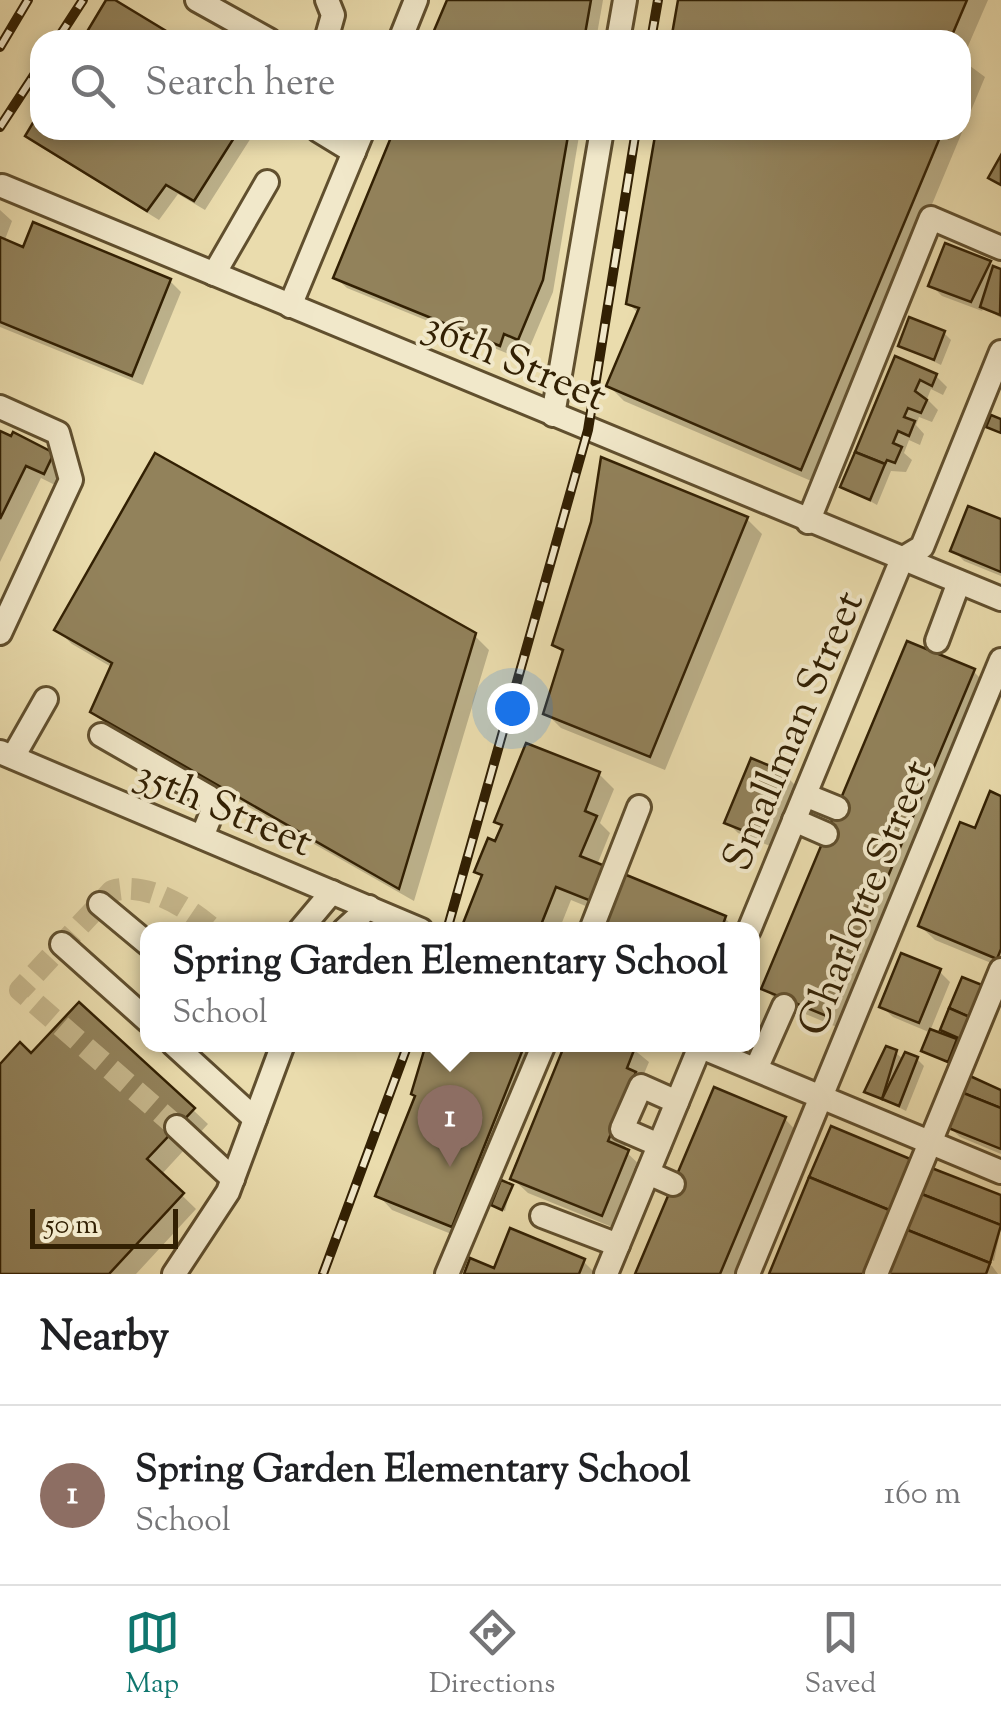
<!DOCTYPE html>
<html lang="en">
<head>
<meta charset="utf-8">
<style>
  body { margin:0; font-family:"Sorts Mill Goudy",serif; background:#f2f2f2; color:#202124 }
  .scale { position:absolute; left:30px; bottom:25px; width:148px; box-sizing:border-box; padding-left:10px; border:5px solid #322003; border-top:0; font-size:28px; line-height:35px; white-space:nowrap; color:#322003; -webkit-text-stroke:8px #f1e8ca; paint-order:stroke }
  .you { position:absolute; left:512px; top:708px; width:35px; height:35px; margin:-25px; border:8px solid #fff; border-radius:50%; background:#1a73e8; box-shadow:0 0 0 15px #1a73e833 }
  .badge { display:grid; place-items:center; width:65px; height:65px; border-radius:50%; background:#0f766e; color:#fff; font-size:32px; font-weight:700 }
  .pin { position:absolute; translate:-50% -82px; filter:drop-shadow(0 2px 5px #0008) }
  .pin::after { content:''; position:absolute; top:52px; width:35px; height:30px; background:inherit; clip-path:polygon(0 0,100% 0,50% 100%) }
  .popup { position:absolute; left:140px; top:922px; width:620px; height:130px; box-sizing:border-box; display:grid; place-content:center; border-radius:20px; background:#fff; filter:drop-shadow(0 2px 8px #0005); font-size:32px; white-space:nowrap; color:#757577 }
  .popup b { font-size:38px; color:#202124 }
  .popup::after { content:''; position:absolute; left:50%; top:100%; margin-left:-20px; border:20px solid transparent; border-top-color:#fff }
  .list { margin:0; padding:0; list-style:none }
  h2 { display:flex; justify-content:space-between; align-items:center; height:130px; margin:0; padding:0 40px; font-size:42px }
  h2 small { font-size:32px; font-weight:400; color:#757577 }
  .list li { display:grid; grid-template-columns:65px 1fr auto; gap:30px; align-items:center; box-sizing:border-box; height:180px; padding:0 40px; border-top:2px solid #e0e0e0 }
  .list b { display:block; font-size:38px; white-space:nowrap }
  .list p { margin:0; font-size:32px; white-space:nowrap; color:#757577 }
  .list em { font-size:32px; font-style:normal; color:#757577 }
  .icon { flex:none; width:55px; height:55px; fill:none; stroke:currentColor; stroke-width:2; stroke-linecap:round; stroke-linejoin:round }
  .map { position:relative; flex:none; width:1001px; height:1274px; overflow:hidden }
  .search { position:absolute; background:#fff; box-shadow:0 5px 15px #0003; left:30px; right:30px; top:30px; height:110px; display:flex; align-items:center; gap:25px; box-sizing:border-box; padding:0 35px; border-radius:30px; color:#757577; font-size:38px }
  .sheet { height:310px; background:#fff }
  nav { display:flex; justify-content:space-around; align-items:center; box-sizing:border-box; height:140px; border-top:2px solid #e0e0e0; background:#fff; font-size:28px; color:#757577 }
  nav a { display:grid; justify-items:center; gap:5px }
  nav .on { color:#0f766e }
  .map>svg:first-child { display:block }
</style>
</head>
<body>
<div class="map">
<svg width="1001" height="1274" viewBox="0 0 1001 1274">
  <rect width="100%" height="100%" fill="#eadcad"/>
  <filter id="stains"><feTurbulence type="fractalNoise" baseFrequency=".002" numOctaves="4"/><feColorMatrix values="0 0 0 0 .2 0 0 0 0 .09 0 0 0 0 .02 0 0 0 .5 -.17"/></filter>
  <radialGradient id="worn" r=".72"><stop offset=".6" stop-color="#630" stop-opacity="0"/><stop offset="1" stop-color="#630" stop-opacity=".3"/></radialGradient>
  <!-- shadow -->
  <g fill="#0003">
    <polygon points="449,0 603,0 596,40 433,40"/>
    <polygon points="680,0 988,0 962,60 985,77 816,483 624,401 609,386 639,314 629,304 658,130 961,130 961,40 673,40"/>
    <polygon points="40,116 40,130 256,130 205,210 178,194 159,220 39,146 28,136"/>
    <polygon points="396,130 580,130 553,292 529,349 515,344 511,355 347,288 336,278"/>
    <polygon points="0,210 12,221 4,242 170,281 181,292 143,385 0,327"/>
    <polygon points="990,263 1001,272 1001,318 984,307 982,311 942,296 931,285"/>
    <polygon points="944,333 951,340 941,365 901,345"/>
    <polygon points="896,360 936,376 947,387 943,395 931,389 927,399 938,410 932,422 919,417 916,425 924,434 920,445 909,440 904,453 912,460 906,472 891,471 877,505 843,486"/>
    <polygon points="0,431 53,455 68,469 59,487 41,478 0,562"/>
    <polygon points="747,519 762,534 665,770 561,728 546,713 564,654 554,644"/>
    <polygon points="1001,522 1001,576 964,561 953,550"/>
    <polygon points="57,630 474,635 489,650 414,901 107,726 93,711 113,668 72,644"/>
    <polygon points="973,671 988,686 844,1030 779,1003 764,988"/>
    <polygon points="599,774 614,789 600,823 610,833 597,865 725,918 736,930 604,930 610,916 571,900 559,930 468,930 465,926 484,878 477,872 503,828 497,822"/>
    <polygon points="784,774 795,785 770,846 738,833 727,822"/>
    <polygon points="1001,799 1001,967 935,940 920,926 976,831"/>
    <polygon points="939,971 950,982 930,1031 954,1041 943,1030 964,980 972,1046 951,1037 962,1048 955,1067 924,1050 931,1033 893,1017 882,1007"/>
    <polygon points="429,1044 544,1044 466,1240 392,1210 378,1195 417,1097"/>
    <polygon points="568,1044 627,1044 649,1062 641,1081 649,1089 624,1150 642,1167 617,1229 528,1193 513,1179"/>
    <polygon points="895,1052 905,1061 917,1059 924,1066 906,1111 867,1091"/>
    <polygon points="0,1067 193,1110 208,1124 161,1175 196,1209 136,1274 0,1274"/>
    <polygon points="1001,1092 1001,1154 960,1137 949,1127"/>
    <polygon points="785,1119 799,1134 740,1274 638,1274"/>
    <polygon points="832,1130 914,1163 928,1177 931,1170 1001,1198 1001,1222 932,1195 932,1200 1001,1228 994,1261 908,1228 914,1213 909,1211 904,1225 907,1233 992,1266 998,1274 772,1274"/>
    <polygon points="511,1187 505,1211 496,1207"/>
    <polygon points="583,1261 596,1274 466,1274 495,1271"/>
  </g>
  <!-- building -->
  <g fill="#92825b" stroke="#322003" stroke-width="2.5">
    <polygon points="106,0 115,0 181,40 82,40"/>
    <polygon points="447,0 591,0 584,40 430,40"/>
    <polygon points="678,0 967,0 950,40 671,40"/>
    <polygon points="40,111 40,130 239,130 194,201 166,185 147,211 25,136"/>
    <polygon points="394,130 569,130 543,280 518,340 504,334 500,346 333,278"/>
    <polygon points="656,130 943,130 801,470 606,386 639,308 626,304"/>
    <polygon points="1001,155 1001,185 988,178"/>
    <polygon points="33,222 171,279 132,376 0,322 0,237 23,247"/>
    <polygon points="945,243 991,261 971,302 928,286"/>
    <polygon points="993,266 1001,269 1000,315 980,307"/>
    <polygon points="909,317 945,331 934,360 898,346"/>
    <polygon points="895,356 937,374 932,386 920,380 915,391 927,400 921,413 908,408 904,417 915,421 909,436 898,431 893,443 902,447 895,463 887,460 885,464 855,452"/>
    <polygon points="991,415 1001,419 1001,433 986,427"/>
    <polygon points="0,431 11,436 13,432 54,453 44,474 26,466 0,519"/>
    <polygon points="855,452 885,464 870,500 840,487"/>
    <polygon points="155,453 476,633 399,889 90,712 112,663 54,630"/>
    <polygon points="601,457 748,517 650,757 543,714 563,650 552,645 591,522"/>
    <polygon points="968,506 1001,519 1001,572 950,551"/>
    <polygon points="907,641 975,669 829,1017 761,989"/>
    <polygon points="526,743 600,772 585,811 597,816 580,856 605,866 591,901 556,887 539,930 470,930 462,926 482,875 474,872 488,838 495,841 502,825 494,822"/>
    <polygon points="751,758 785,772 759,837 724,823"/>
    <polygon points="990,791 1001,796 1001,949 997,959 918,926 960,822 975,828"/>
    <polygon points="624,874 726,916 721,930 601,930"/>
    <polygon points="901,953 941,969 919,1023 879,1007"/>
    <polygon points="962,977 987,987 974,1019 949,1008"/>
    <polygon points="79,1002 195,1108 147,1159 184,1193 109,1274 0,1274 0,1064 20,1042 31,1053"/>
    <polygon points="949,1008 974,1019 965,1041 940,1030"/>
    <polygon points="930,1029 957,1039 948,1062 921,1051"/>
    <polygon points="426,1044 525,1044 452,1227 375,1196 415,1096 411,1094"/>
    <polygon points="565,1044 636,1045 627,1068 636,1072 608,1141 629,1150 602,1216 510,1179"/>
    <polygon points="886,1046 897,1050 882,1099 864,1092"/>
    <polygon points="905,1052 918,1057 899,1106 882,1099"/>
    <polygon points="970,1076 1001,1090 1001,1108 963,1093"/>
    <polygon points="714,1087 786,1117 720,1274 635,1274"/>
    <polygon points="961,1092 1001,1108 1001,1149 946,1127"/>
    <polygon points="831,1126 915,1161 894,1212 809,1177"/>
    <polygon points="929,1167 1001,1195 1001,1225 919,1193"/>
    <polygon points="809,1177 894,1212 868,1274 769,1274"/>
    <polygon points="501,1180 513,1185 502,1210 491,1205"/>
    <polygon points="919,1193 1001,1225 990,1263 905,1229"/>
    <polygon points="510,1228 585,1259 579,1274 464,1274 470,1258 494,1268"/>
    <polygon points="905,1229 990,1263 986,1274 887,1274"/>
  </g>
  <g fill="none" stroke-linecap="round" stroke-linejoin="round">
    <!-- minor-tunnel -->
    <path stroke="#c5b68b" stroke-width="22" stroke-dasharray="22 11" stroke-linecap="butt" d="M177 1127 20 990 112 891C146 881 188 907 214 930"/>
    <defs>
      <g id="minor">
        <polyline points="197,0 269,40"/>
        <polyline points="326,40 333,15 327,0"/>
        <polyline points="400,40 416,0"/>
        <polyline points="618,40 625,0"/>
        <polyline points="318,130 354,152"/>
        <polyline points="2,186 1001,599"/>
        <polyline points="214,274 267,182"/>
        <polyline points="290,306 363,130"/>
        <polyline points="0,407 58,433 71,480 0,633"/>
        <polyline points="553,415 602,130"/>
        <polyline points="808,522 931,218 1001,248"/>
        <polyline points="902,559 922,547 1001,352"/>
        <polyline points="937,641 959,582"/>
        <polyline points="101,735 209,797 212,812 202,837"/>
        <polyline points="0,752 421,930"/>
        <polyline points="13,757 46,699"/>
        <polyline points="805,795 837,808"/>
        <polyline points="794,820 826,834"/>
        <polyline points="100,904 148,944"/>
        <polyline points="300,930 332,892"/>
        <polyline points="344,930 369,907"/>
        <polyline points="591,930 639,807"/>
        <polyline points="749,930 902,559"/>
        <polyline points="62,944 148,1021"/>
        <polyline points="173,1044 255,1119"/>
        <polyline points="694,1044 1001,1172"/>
        <polyline points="756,1069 784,1006"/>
        <polyline points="177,1127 233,1179"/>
        <polyline points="659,1145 622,1129 641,1086 677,1102"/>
        <polyline points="648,1173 673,1184"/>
        <polyline points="542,1216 618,1245"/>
        <polyline points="174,1274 228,1192 283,1044"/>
        <polyline points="447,1274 544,1044"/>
        <polyline points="606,1274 701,1044"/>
        <polyline points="748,1274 1001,660"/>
        <polyline points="876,1274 1001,970"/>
      </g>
    </defs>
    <!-- minor casing -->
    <use href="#minor" stroke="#604f2e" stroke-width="28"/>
    <!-- minor -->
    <use href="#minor" stroke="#f1e8ca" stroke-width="22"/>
    <defs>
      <g id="rail">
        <polyline points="57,40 83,0"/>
        <polyline points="651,40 658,0"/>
        <polyline points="0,47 28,0"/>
        <polyline points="0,127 40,66"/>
        <polyline points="447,930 588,430 636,130"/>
        <polyline points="323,1274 408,1044"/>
      </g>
    </defs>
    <!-- rail casing -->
    <use href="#rail" stroke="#322003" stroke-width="10"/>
    <!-- rail -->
    <use href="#rail" stroke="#f1e8ca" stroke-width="6" stroke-dasharray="19" stroke-linecap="butt"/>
  </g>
  <g text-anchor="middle" stroke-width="8" stroke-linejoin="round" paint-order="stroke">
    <!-- street labels -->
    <g font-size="42" fill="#322003" stroke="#f1e8ca">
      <text transform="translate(516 359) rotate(23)" y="15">36th Street</text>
      <text transform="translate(791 730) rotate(-67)" y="15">Smallman Street</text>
      <text transform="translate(225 806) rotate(23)" y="15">35th Street</text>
      <text transform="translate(863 897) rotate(-68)" y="15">Charlotte Street</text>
    </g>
  </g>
  <rect width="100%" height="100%" filter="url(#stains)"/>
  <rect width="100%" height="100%" fill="url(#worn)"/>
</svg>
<div class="scale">50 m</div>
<div class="you"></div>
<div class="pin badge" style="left:450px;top:1167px;background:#8d6e63">1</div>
<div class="popup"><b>Spring Garden Elementary School</b>School</div>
<div class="search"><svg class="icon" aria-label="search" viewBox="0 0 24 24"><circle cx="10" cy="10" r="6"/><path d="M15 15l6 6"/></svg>Search here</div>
</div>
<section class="sheet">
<h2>Nearby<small></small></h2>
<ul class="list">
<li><span class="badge" style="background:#8d6e63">1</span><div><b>Spring Garden Elementary School</b><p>School</p></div><em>160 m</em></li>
</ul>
</section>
<nav>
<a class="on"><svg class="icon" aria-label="map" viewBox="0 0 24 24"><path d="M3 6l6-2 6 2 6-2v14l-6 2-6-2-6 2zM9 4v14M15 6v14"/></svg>Map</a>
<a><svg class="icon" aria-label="directions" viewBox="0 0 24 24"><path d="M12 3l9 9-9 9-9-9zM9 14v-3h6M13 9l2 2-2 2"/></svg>Directions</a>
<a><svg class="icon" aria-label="saved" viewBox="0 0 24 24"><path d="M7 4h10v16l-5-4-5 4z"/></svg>Saved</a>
</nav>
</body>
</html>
